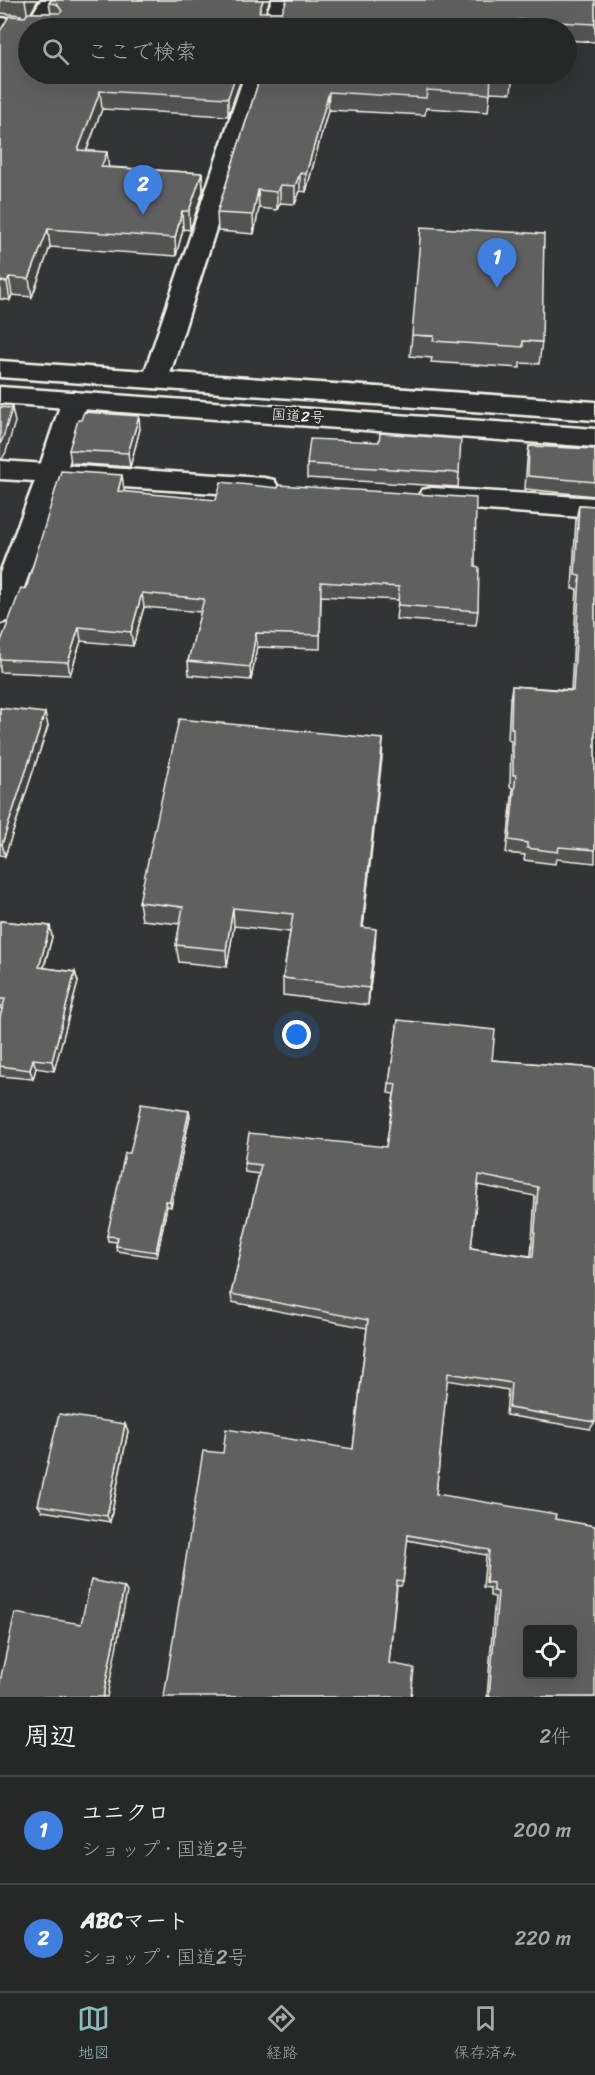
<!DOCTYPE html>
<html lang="ja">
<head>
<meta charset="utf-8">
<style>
  body { margin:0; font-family:Sriracha,"Klee One",sans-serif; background:#2e3030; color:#f1f3f6 }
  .controls { position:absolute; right:18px; bottom:18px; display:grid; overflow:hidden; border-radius:6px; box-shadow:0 6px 24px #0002 }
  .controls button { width:54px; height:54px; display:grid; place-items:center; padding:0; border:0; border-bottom:2px solid #424445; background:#262828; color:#f1f3f6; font:30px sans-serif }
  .you { position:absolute; left:297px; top:1035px; width:21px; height:21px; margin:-15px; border:4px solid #fff; border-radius:50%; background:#1a73e8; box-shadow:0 0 0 9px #1a73e833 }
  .badge { display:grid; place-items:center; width:39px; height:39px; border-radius:50%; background:#8bbbb9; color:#fff; font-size:20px; font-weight:700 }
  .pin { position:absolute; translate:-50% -50px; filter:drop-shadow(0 2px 3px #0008) }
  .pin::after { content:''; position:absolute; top:32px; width:21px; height:18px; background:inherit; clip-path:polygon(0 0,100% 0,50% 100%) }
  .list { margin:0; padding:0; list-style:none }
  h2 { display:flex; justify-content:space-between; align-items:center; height:78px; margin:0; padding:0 24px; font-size:26px }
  h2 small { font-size:20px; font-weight:400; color:#a4a6a8 }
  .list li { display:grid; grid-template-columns:39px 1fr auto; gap:18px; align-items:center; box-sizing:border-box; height:108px; padding:0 24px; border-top:2px solid #424445 }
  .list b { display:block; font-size:22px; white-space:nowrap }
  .list p { margin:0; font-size:20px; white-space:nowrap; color:#a4a6a8 }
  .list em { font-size:20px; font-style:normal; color:#a4a6a8 }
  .icon { flex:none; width:33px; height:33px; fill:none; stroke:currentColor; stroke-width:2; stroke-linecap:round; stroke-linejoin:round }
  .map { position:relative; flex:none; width:595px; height:1697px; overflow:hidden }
  .search { position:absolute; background:#262828; box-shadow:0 6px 24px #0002; left:18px; right:18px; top:18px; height:66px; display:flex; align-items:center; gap:15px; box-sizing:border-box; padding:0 21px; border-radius:33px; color:#a4a6a8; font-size:22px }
  .sheet { height:294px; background:#262828 }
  nav { display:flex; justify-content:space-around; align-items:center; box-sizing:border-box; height:84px; border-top:2px solid #424445; background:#262828; font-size:16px; color:#a4a6a8 }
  nav a { display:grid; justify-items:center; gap:3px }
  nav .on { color:#8bbbb9 }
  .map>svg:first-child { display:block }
</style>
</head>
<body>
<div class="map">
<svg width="595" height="1697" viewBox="0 0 595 1697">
  <rect width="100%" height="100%" fill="#323535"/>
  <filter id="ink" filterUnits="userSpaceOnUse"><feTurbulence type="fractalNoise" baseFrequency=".0167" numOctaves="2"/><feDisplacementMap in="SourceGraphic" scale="12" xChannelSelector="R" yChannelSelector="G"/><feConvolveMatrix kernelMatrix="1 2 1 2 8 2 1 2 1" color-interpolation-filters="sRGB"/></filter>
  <g filter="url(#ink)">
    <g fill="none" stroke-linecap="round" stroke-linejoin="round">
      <defs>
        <g id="street">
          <polygon points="41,0 61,0 48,22 59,24 62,28 28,28 28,32 0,30 0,18 29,20"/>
          <polygon points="272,0 292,0 281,28 261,28"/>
          <polygon points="245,74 265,74 168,380 164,386 155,388 146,386 142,380"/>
          <polygon points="0,461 264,478 274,480 278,487 274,494 264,496 62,483 15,612 10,620 0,623 0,573 35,481 0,479"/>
          <polygon points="432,488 595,498 595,518 432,506 422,504 418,497 422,490"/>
        </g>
        <polygon id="secondary" points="75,392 84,394 88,400 65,475 61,481 51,484 41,481 37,475 62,400 66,394"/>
        <g id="highway">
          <polygon points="0,361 595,402 595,420 0,377"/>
          <polygon points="0,387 595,429 595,447 0,403"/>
        </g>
      </defs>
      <!-- street casing -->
      <use href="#street" stroke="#f4f1e8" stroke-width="5"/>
      <!-- secondary casing -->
      <use href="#secondary" stroke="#f4f1e8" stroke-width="5"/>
      <!-- highway casing -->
      <use href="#highway" stroke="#f4f1e8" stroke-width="5"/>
      <!-- street -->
      <use href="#street" fill="#2a2d2e" fill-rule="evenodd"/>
      <!-- secondary -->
      <use href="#secondary" fill="#2a2d2e" fill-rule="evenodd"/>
      <!-- highway -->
      <use href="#highway" fill="#2a2d2e" fill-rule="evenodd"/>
    </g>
    <!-- wall -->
    <g fill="#525352" stroke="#f4f1e8" stroke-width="1.5" fill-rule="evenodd">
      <polygon points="0,0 38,0 31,13 51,13 49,3 51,0 270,0 266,12 282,12 595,0 595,42 567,40 567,28 28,28 243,74 228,116 102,109 87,150 109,167 202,173 203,191 190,230 183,229 176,256 50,247 32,297 12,295 10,300 0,299 0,31 21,16 21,15 0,13"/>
      <polygon points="261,74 513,74 511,93 490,92 488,112 426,108 425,115 328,110 306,192 300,191 295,204 280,203 277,210 259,208 254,234 218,231 217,213"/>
      <polygon points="412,335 542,342 539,364 520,363 520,368 431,362 432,358 410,356"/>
      <polygon points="140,429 130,467 71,463 69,450"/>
      <polygon points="379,442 459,473 458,487 307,478 307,464"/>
      <polygon points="529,446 595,449 595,496 525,489 527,460"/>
      <polygon points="124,489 123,492 475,566 478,611 476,625 396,619 398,600 321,596 320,649 257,647 251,680 189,675 188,661 201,612 144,607 133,646 81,641 70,675 0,672 0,644 26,589"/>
      <polygon points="579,505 595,506 595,863 556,859 555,864 524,860 525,855 506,853 513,788 510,787 511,741 508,740 510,699 512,686 571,690 577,589 572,589 576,519"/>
      <polygon points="0,708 48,726 5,856 0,855"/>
      <polygon points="383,739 363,927 375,946 368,1005 283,995 283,978 290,932 234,926 227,967 179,962 176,945 180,924 142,920 139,902"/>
      <polygon points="0,921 50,926 52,937 44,968 75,972 78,982 54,1071 36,1068 33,1079 0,1076 0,1017 2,1009 0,1008"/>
      <path d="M398 1020 492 1060 595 1068V1422L590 1429 506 1415 508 1390 447 1380 436 1494 555 1519 595 1697H487L495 1597 490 1596V1588L483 1587 486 1555 407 1540 403 1582 401 1586H397L389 1663 223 1453 353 1449 367 1328 232 1302 231 1294 259 1174 245 1172 244 1163 386 1147 394 1094 388 1093ZM478 1185 535 1196 531 1256 471 1248Z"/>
      <polygon points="190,1116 171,1207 167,1206 157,1257 117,1251 116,1246 117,1242 108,1241 107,1236 130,1153"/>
      <polygon points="125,1424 128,1431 110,1522 42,1511 38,1505"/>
    </g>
    <!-- shaded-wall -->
    <g fill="#424342" stroke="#f4f1e8" stroke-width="1.5">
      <polygon points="25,0 38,0 28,18"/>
      <polygon points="263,0 270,0 259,28 259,12"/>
      <polygon points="236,74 243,74 228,116 228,98"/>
      <polygon points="100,91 102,109 80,168 78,150"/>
      <polygon points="329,92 328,110 306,192 306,174"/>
      <polygon points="107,152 109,170 101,167"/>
      <polygon points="202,173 203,191 190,230 189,211"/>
      <polygon points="300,173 300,191 295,204 295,186"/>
      <polygon points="280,185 280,203 277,210 277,192"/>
      <polygon points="258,190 259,208 254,234 253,215"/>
      <polygon points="182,211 183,229 176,256 175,238"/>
      <polygon points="48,229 50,247 32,297 29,279"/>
      <polygon points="9,277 12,295 10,300 7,282"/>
      <polygon points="12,408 15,422 6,452 2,459 0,460 0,444"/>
      <polygon points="139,416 140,429 130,467 128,453"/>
      <polygon points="122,475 124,489 119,506 118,491"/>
      <polygon points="142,593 144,607 133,646 131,632"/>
      <polygon points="79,627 81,641 70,675 68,662"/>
      <polygon points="256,633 257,647 251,680 250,667"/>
      <polygon points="45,713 48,726 5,856 2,844"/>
      <polygon points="383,739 382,758 361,945 362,927"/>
      <polygon points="233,908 234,926 227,967 226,950"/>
      <polygon points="50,926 52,937 41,977 39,967"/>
      <polygon points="376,929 375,946 368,1005 369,988"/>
      <polygon points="75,972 78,982 54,1071 52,1061"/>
      <polygon points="33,1059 36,1068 33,1079 30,1070"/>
      <polygon points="189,1111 190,1116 171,1207 170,1201"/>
      <polygon points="166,1201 167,1206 157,1257 156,1252"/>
      <polygon points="125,1424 128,1431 110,1522 107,1516"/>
      <polygon points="124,1587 127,1592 107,1697 103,1697"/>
    </g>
    <!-- building -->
    <g fill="#5f605f" stroke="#f4f1e8" stroke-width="1.5" fill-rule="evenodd">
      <polygon points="51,0 263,0 259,12 282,12 287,0 595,0 595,24 518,20 517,28 28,28 28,74 236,74 228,98 100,91 78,150 107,152 101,167 202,173 189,211 182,211 175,238 48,229 29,279 9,277 7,282 0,281 0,31 9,16 25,17 28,13 60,13 62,11 57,4 49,3"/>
      <polygon points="261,74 513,74 513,76 491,74 490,94 427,90 426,98 329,92 306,174 300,173 295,186 280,185 277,192 258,190 253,215 217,213"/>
      <polygon points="421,227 544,234 542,342 523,341 523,347 433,341 434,336 412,335"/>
      <polygon points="0,407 12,408 3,438 0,444"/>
      <polygon points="84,412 139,416 128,453 69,450 78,420 81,420"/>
      <polygon points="380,433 461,439 459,473 307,464 310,439 379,442"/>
      <polygon points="529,446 595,449 595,482 528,476"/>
      <polygon points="61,471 122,475 118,491 216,500 221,482 278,488 279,485 476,498 475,566 479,567 478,611 398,605 399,587 321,582 320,635 256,633 250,667 188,661 204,599 142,593 131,632 79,627 68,662 0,659 0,644 21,588 26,589"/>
      <polygon points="579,505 595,506 595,850 559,847 558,852 527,848 527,843 509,840 516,775 513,775 513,728 511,728 512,686 573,691 580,576 575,575"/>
      <polygon points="0,708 45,713 2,844 0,844"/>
      <polygon points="179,719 383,739 362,927 376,929 369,988 283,978 293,914 233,908 226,950 176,945 183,907 139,902"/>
      <polygon points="0,921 50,926 39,967 75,972 52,1061 33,1059 30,1070 0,1066 0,1017 5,999 0,999"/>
      <path d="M398 1020 495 1030 492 1060 595 1068V1422L509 1408 511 1383 448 1373 436 1494 556 1514 555 1519 595 1526V1697H489L498 1592 493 1591V1583L486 1582 489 1550 408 1535 403 1582 397 1581 389 1663 414 1668 411 1697H164L203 1451 223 1453 226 1429 353 1449 368 1320 231 1294 261 1165 244 1163 249 1133 386 1147 396 1084 389 1083ZM479 1175 538 1187 533 1257 471 1248ZM528 1629H573V1674H528Z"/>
      <polygon points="141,1104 189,1111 170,1201 166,1201 156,1252 116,1246 118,1237 107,1236 125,1153 130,1153"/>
      <polygon points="59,1414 125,1424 107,1516 38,1505"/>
      <polygon points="91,1580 124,1587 103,1697 0,1697 0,1681 15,1613 81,1624"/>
    </g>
  </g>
  <g text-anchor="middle" stroke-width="5" stroke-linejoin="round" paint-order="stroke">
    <!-- far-street labels -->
    <g font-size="15" fill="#f4f1e8" stroke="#2a2d2e">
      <text transform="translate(298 416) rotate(4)" y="5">国道2号</text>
    </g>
  </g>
</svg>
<div class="controls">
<button><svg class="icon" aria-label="locate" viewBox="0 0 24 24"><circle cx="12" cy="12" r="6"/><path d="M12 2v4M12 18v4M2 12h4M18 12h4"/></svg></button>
</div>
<div class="you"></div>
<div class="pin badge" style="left:497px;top:288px;background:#3f7fe0">1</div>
<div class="pin badge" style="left:143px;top:215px;background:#3f7fe0">2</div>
<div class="search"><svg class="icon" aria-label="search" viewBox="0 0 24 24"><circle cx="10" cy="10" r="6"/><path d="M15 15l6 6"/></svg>ここで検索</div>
</div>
<section class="sheet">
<h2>周辺<small>2件</small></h2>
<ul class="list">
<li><span class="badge" style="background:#3f7fe0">1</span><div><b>ユニクロ</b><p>ショップ · 国道2号</p></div><em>200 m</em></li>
<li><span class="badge" style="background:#3f7fe0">2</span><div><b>ABCマート</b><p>ショップ · 国道2号</p></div><em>220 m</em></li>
</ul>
</section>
<nav>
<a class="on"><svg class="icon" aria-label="map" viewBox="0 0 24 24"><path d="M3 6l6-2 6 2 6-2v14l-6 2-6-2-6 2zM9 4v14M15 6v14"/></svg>地図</a>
<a><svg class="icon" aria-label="directions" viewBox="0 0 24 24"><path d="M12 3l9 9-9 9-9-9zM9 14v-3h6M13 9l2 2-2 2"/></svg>経路</a>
<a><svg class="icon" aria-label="saved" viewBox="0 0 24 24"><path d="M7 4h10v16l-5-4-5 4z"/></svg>保存済み</a>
</nav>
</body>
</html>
